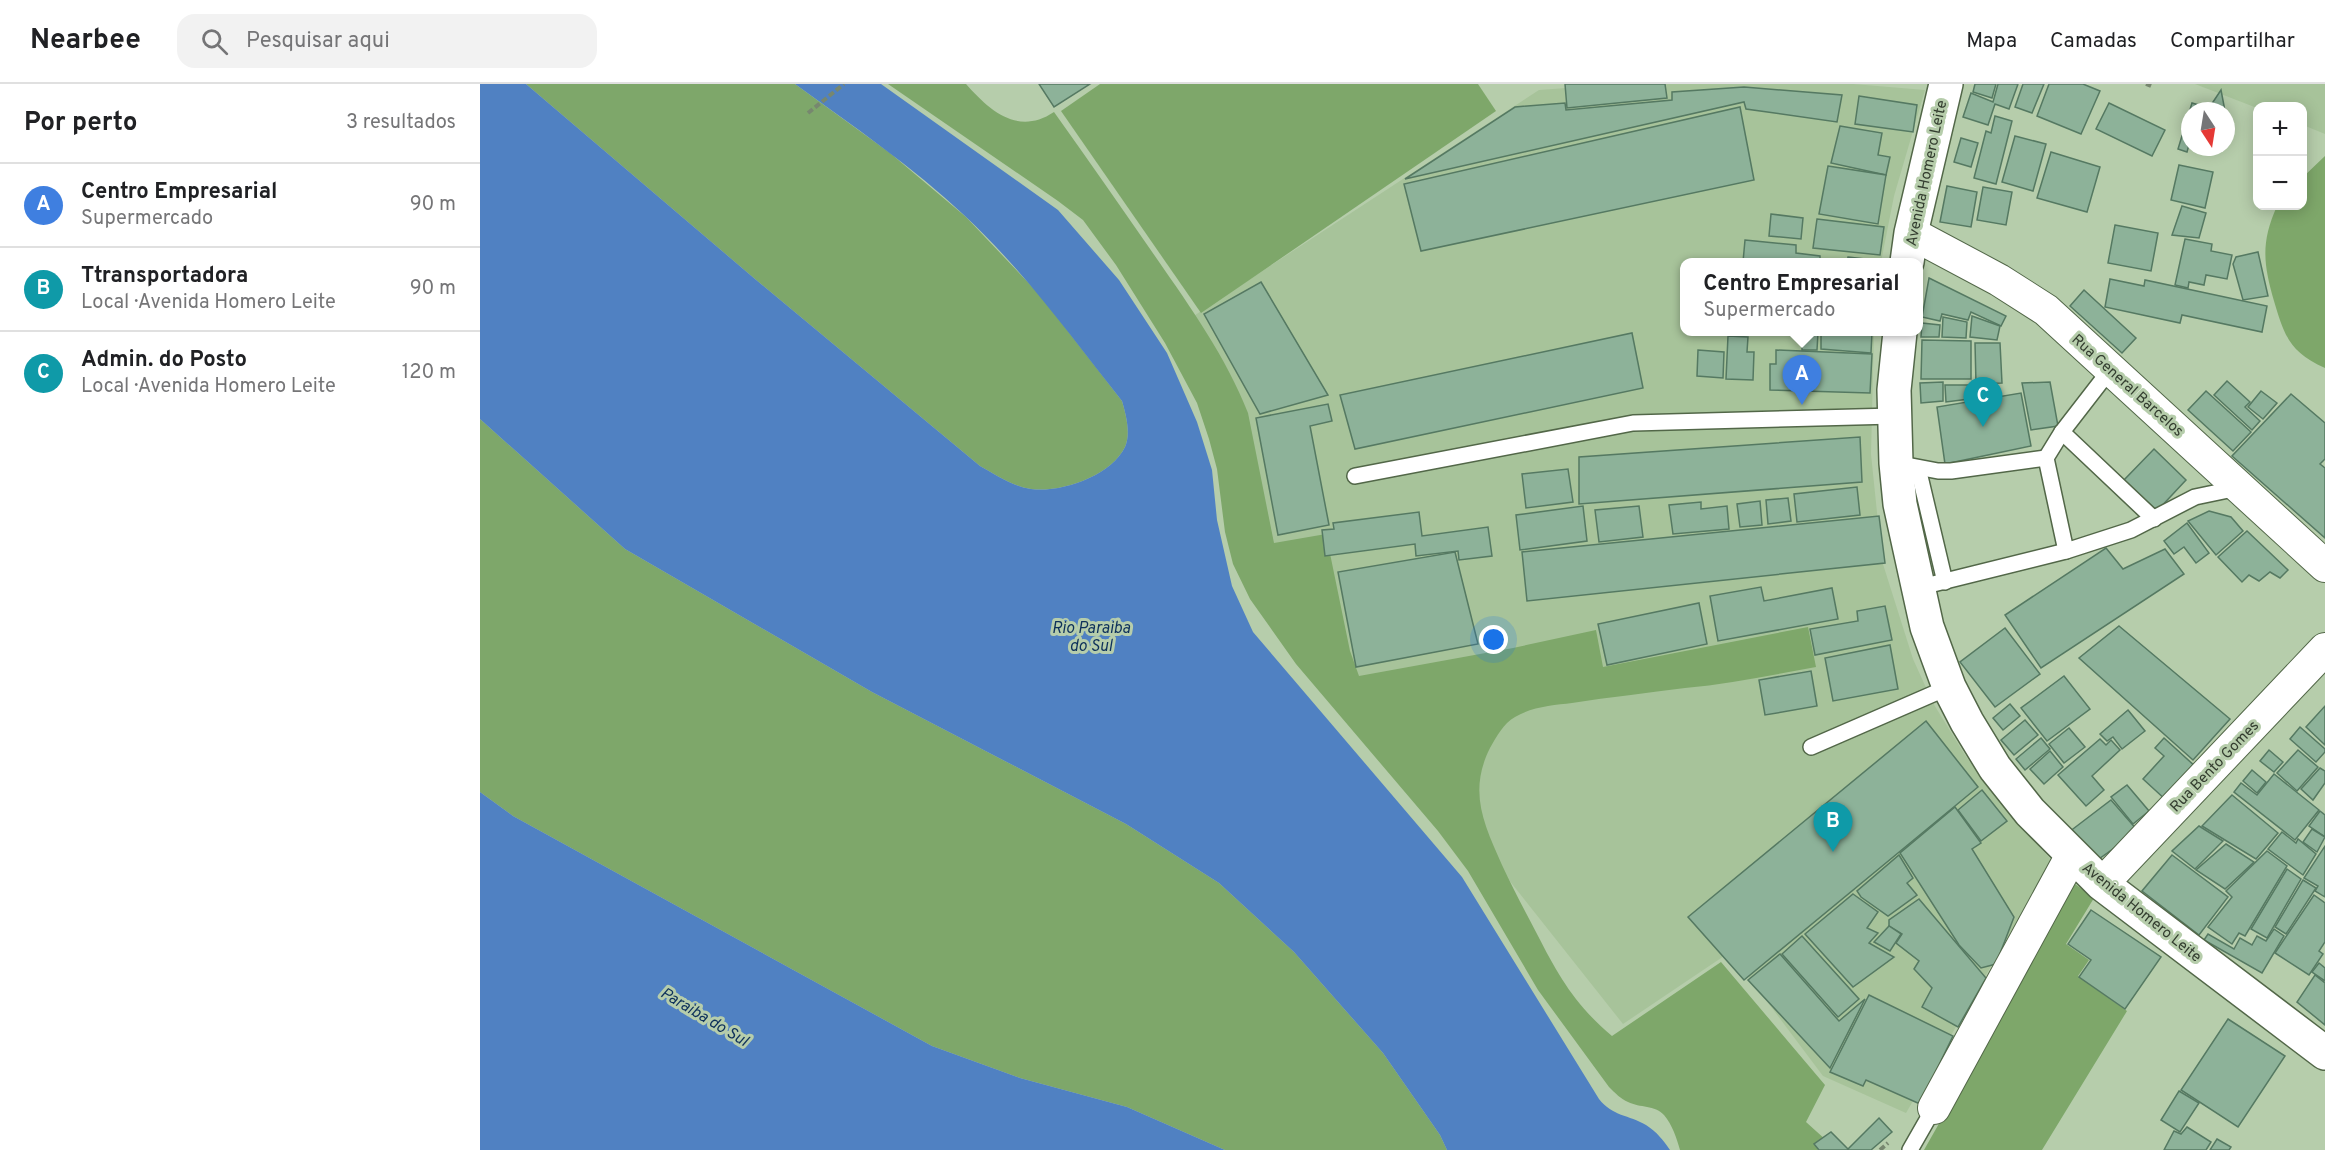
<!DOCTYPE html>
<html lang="pt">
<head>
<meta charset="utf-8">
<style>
  body { margin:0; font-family:Overpass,sans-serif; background:#f2f2f2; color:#202124 }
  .controls { position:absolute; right:18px; top:18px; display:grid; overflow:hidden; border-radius:12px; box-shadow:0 3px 15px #0003 }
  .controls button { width:54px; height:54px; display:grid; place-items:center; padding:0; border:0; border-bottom:2px solid #e0e0e0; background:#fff; color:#202124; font:30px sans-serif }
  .compass { position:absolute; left:1701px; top:18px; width:54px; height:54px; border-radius:50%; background:#fff; box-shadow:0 3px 15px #0003; rotate:168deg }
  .you { position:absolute; left:1014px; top:556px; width:21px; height:21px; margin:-15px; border:4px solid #fff; border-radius:50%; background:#1a73e8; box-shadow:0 0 0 9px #1a73e833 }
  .badge { display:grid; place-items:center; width:39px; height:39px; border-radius:50%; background:#8d3cab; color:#fff; font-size:20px; font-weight:700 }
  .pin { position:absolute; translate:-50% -50px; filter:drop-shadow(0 2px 3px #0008) }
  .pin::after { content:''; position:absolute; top:32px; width:21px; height:18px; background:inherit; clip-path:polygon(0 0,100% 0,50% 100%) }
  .popup { position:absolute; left:1200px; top:174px; width:243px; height:78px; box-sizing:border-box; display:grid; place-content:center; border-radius:12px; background:#fff; filter:drop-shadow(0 2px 4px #0005); font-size:20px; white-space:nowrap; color:#757577 }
  .popup b { font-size:22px; color:#202124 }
  .popup::after { content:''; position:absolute; left:50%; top:100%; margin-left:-12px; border:12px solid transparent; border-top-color:#fff }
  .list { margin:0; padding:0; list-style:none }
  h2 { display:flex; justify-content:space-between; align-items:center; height:78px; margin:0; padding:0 24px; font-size:26px }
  h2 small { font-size:20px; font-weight:400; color:#757577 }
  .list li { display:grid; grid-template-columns:39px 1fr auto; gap:18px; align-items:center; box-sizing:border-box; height:84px; padding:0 24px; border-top:2px solid #e0e0e0 }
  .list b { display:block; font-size:22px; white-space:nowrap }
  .list p { margin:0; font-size:20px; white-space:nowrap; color:#757577 }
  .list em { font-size:20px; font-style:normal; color:#757577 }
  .icon { flex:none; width:33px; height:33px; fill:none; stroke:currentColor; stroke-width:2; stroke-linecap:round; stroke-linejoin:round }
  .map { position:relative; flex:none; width:1845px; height:1066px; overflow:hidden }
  header { display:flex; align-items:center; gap:36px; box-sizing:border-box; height:84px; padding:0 30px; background:#fff; border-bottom:2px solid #e0e0e0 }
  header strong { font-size:28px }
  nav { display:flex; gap:33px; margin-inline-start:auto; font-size:21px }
  .search { width:420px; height:54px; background:#f2f2f2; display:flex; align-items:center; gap:15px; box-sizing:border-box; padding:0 21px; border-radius:18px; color:#757577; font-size:22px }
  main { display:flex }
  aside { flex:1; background:#fff }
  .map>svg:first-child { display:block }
</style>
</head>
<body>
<header>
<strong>Nearbee</strong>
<div class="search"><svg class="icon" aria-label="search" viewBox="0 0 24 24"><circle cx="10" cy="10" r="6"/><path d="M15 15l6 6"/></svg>Pesquisar aqui</div>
<nav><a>Mapa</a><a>Camadas</a><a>Compartilhar</a></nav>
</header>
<main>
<aside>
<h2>Por perto<small>3 resultados</small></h2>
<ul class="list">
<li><span class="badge" style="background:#3f7fe0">A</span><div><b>Centro Empresarial</b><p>Supermercado</p></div><em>90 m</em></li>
<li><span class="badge" style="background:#0f9aa8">B</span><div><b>Ttransportadora</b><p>Local · Avenida Homero Leite</p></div><em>90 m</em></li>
<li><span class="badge" style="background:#0f9aa8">C</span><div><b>Admin. do Posto</b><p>Local · Avenida Homero Leite</p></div><em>120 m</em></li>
</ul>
</aside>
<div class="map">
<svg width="1845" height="1066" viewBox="0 0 1845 1066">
  <rect width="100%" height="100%" fill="#b6cdab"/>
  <!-- built -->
  <g fill="#a7c39a">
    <polygon points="1141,0 1373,0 1445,6 1414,112 1401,178 1205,178 1205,248 1394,248 1391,370 1402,477 1433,575 1453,619 1485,671 1516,714 1572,777 1426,1029 1343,992 1250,868 1143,940 855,576 784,446 709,235 1059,6"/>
    <polygon points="1715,0 1845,0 1845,50 1823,41 1822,22 1777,24"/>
  </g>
  <!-- green -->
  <g fill="#7ea76a">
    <path d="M46 0H315L410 69 486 133 560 211 642 317C646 331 651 349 645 363 631 392 581 409 551 405 533 403 515 390 500 382L275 195Z"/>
    <path d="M408 0H486C510 27 538 52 574 28 609 77 643 126 677 175 711 224 746 273 768 329L794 459 846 450 870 567 879 592 1033 564 1116 546 1123 583 1328 543 1336 583C1292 591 1249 600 1205 604 1168 609 1130 613 1092 619 1074 621 1051 623 1035 633 1023 640 1017 652 1010 664 988 708 1004 740 1022 781 1033 805 1045 827 1057 850 1078 891 1095 921 1132 952L1241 878 1345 1001 1326 1038 1357 1066H1200C1197 1055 1192 1040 1184 1031 1175 1021 1160 1024 1148 1018 1141 1015 1135 1009 1129 1003L1058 906 988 787 958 747 816 580 770 515 753 480 745 448 737 385 729 355 717 319 685 259 636 181 603 136 578 117Z"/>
    <polygon points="620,0 998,0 1016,27 721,229 581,27"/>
    <path d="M1845 72V284C1810 269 1804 251 1794 217 1783 179 1781 158 1797 122H1822L1823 93Z"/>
    <polygon points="0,335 145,465 392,608 646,740 739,799 814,868 903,969 960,1051 967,1066 745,1066 647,1023 540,994 452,962 33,732 0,708"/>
    <polygon points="1595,800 1614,814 1586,860 1609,876 1598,892 1647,927 1562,1066 1444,1066"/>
  </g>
  <!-- water -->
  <g fill="#5081c2">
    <path d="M0 0H46L275 195 500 382C515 390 533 403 551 405 581 409 631 392 645 363 651 349 646 331 642 317 592 254 545 188 485 132 433 83 373 42 315 0H401L578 126 639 196 687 269 717 338 732 386 737 436 752 502 773 548 982 793 1119 1015C1132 1032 1149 1031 1166 1041 1177 1048 1183 1056 1190 1066H967L960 1051 903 969 814 868 739 799 646 740 392 608 145 465 0 335Z"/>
    <polygon points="0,708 33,732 452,962 540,994 647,1023 745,1066 0,1066"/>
  </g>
  <!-- building -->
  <g fill="#8db299" stroke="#557962" stroke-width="1.5">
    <polygon points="559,0 610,0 574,23"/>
    <polygon points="1085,0 1185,0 1187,14 1087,24"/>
    <polygon points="1495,0 1516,0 1512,14 1493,8"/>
    <polygon points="1518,0 1538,0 1529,25 1515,20 1508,41 1483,33 1491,9 1513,18"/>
    <polygon points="1543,0 1564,0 1552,29 1535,23"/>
    <polygon points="1569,0 1603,0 1620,7 1601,50 1557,32"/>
    <polygon points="1264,3 1362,11 1357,38 1266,25 1264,18 925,95 1035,23 1085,19 1086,26 1192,16 1192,8"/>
    <polygon points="1741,6 1745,27 1710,27 1710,57 1707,68 1698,65 1712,19 1729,24"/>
    <polygon points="1379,12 1437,21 1433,48 1375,40"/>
    <polygon points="1629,19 1685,46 1672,72 1616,45"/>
    <polygon points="1260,23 1274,96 941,167 924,100"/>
    <polygon points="1515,32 1532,37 1516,100 1494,94 1506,47 1511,49"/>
    <polygon points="1360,42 1402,49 1398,71 1410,73 1406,91 1351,79"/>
    <polygon points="1535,52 1566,60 1553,107 1522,98"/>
    <polygon points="1481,54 1498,59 1491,83 1474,78"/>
    <polygon points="1571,68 1620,83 1607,128 1557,114"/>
    <polygon points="1699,81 1733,88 1725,124 1691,116"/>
    <polygon points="1348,82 1406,91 1398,140 1339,130"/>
    <polygon points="1467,102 1497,108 1491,143 1460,138"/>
    <polygon points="1503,103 1532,108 1526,141 1497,136"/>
    <polygon points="1702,122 1726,129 1719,154 1692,151"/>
    <polygon points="1291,130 1323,134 1321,155 1289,152"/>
    <polygon points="1337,135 1404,143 1400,171 1333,164"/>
    <polygon points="1635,141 1678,149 1671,187 1628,179"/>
    <polygon points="1705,155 1732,160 1731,167 1752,171 1747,195 1726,191 1724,201 1709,198 1708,204 1695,201"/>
    <polygon points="1265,156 1316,161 1316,169 1340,172 1340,178 1263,178"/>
    <polygon points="1778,168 1788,212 1763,216 1753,180 1756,173"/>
    <polygon points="1368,173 1402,177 1402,178 1367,178"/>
    <polygon points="1449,194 1526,232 1521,242 1491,228 1488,236 1462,230 1460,237 1442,233"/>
    <polygon points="1630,195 1664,202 1665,196 1787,222 1782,248 1702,231 1700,239 1625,223"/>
    <polygon points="781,198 848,311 780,330 724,230"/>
    <polygon points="1604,206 1656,254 1642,269 1590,222"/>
    <polygon points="1492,232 1520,242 1517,256 1490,253"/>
    <polygon points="1463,233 1487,238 1486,254 1462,253"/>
    <polygon points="1442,239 1460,241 1459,253 1441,253"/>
    <polygon points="1322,248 1338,248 1337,266 1322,266"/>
    <polygon points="1341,248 1392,248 1391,269 1341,265"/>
    <polygon points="1152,249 1163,304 875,365 860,311"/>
    <polygon points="1248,252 1268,253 1267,268 1274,268 1273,296 1246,295"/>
    <polygon points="1442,256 1491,257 1491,295 1441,295"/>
    <polygon points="1495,259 1520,259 1522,299 1496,300"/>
    <polygon points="1218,266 1244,268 1243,294 1217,292"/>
    <polygon points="1296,266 1392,270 1390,309 1290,306 1290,280 1296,280"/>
    <polygon points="1747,297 1770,318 1765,323 1780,337 1772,346 1734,311"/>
    <polygon points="1463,298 1463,317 1441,319 1440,299"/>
    <polygon points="1570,298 1578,342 1551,346 1542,299"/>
    <polygon points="1465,301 1490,301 1489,315 1466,318"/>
    <polygon points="1726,307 1771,348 1753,367 1708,326"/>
    <polygon points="1781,307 1797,319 1783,335 1768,323"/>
    <polygon points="1541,309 1551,362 1465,380 1457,323"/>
    <polygon points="1811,310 1845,339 1845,375 1840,380 1845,384 1845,454 1752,372"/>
    <polygon points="848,320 852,337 830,342 849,441 798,451 776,334"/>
    <polygon points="1380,353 1382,398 1099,420 1099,373"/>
    <polygon points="1674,365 1706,396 1677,427 1644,396"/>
    <polygon points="1088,385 1093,418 1046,424 1042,390"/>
    <polygon points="1377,403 1380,431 1317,438 1314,410"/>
    <polygon points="1308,414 1311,437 1288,440 1286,416"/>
    <polygon points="1280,417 1282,441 1260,443 1257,420"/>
    <polygon points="1221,418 1221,425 1247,422 1249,445 1193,450 1189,421"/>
    <polygon points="1103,422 1107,457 1040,466 1036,431"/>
    <polygon points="1159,422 1163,453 1119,458 1115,426"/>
    <polygon points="1729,427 1751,433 1763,447 1736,471 1708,437"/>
    <polygon points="939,428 942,452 1008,443 1012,472 979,476 978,467 936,472 935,460 845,472 842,446 854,445 853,439"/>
    <polygon points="1399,432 1405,479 1047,517 1042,468"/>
    <polygon points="1707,439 1729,469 1716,479 1704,463 1694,470 1684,457"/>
    <polygon points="1767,447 1808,486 1800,494 1790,488 1779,497 1769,491 1762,498 1738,473"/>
    <polygon points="1626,464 1643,485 1685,465 1704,490 1561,584 1525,531"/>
    <polygon points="975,468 998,560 876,583 858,488"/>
    <polygon points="1281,503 1284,517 1352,504 1358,535 1238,557 1230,512"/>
    <polygon points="1219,519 1227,560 1127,581 1118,540"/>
    <polygon points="1405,522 1412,556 1335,571 1330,545 1378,537 1377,527"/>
    <polygon points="1639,542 1750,635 1713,676 1599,574"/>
    <polygon points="1525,544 1560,590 1515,623 1480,578"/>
    <polygon points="1410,561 1418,605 1353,617 1345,574"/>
    <polygon points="1331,587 1337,622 1285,631 1279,596"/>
    <polygon points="1584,592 1610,625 1567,657 1541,624"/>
    <polygon points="1530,620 1540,632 1523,646 1513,634"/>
    <polygon points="1845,622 1845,661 1826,643"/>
    <polygon points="1648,626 1665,647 1642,665 1633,653 1627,657 1620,650"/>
    <polygon points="1545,636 1558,651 1534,671 1521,656"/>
    <polygon points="1446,637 1498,703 1264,896 1208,833"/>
    <polygon points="1820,643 1845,665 1845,668 1836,678 1810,655"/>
    <polygon points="1589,644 1605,663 1584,679 1569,660"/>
    <polygon points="1561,654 1570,665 1545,686 1536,675"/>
    <polygon points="1684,654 1717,684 1687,717 1663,695 1684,672 1675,664"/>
    <polygon points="1620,655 1626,661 1631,656 1640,666 1612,692 1624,706 1606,722 1578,691"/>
    <polygon points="1789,666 1803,678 1794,688 1780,677"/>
    <polygon points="1818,666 1838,683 1817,707 1797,689"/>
    <polygon points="1570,667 1583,683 1564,700 1550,685"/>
    <polygon points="1840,684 1845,687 1845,699 1833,716 1821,705"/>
    <polygon points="1772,686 1786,698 1777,709 1763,697"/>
    <polygon points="1794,690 1839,726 1815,756 1754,708 1761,699 1777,711"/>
    <polygon points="1647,701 1669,727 1653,740 1631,713"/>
    <polygon points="1502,706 1527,737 1501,757 1478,726"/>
    <polygon points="1752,711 1798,749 1776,775 1722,742"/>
    <polygon points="1631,716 1658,747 1616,777 1589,748"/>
    <polygon points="1475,723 1501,759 1492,765 1534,833 1516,880 1501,884 1479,861 1420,769"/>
    <polygon points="1840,727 1845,731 1845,753 1829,742"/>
    <polygon points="1719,742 1743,757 1715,785 1692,767"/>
    <polygon points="1832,745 1845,753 1837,768 1823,758"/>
    <polygon points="1802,748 1816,759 1818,755 1836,770 1823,791 1788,765"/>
    <polygon points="1746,760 1774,778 1745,805 1716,786"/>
    <polygon points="1845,762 1845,813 1835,807 1838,802 1824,794"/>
    <polygon points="1787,767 1807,782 1765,852 1759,849 1752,860 1728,843 1752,813 1746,807"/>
    <polygon points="1419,771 1433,794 1427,799 1437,811 1408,832 1381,813 1377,807"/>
    <polygon points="1692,771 1748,813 1719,851 1662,807"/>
    <polygon points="1807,785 1821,795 1787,854 1771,845"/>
    <polygon points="1823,796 1836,804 1806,850 1795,843"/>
    <polygon points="1373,810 1398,828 1387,844 1398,849 1389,859 1414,873 1373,903 1325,850"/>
    <polygon points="1834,811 1845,819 1845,858 1839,867 1843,870 1829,891 1795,869"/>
    <polygon points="1439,815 1506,894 1478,943 1442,923 1452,904 1434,885 1439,877 1416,859 1422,850 1409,842 1409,836"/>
    <polygon points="1611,826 1681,873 1645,925 1599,893 1611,876 1588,860"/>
    <polygon points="1409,842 1421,850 1410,867 1394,858"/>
    <polygon points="1794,845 1804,852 1782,889 1724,856 1728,850 1754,865 1760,854 1772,861 1777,852 1786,857"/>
    <polygon points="1322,852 1379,915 1358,933 1302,870"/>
    <polygon points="1300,870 1359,937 1385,915 1350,984 1268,896"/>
    <polygon points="1839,879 1845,884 1845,897 1832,888"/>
    <polygon points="1835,891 1845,899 1845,941 1817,918"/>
    <polygon points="1389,911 1473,952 1440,1020 1386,996 1383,1002 1350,988"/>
    <polygon points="1748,935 1805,972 1758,1043 1701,1006"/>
    <polygon points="1699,1007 1719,1019 1700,1048 1681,1036"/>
    <polygon points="1399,1034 1412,1048 1391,1066 1339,1066 1334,1060 1351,1048 1368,1065"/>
    <polygon points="1707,1043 1731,1058 1726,1066 1684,1066 1694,1047 1701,1050"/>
    <polygon points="1737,1055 1751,1063 1749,1066 1730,1066"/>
  </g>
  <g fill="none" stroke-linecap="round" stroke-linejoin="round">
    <defs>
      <g id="lane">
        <polyline points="1630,286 1582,348 1566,374 1586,467 1651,446 1715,413 1758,404"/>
        <polyline points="1582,348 1674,435"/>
        <polyline points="1416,379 1458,387 1471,387 1566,374"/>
        <polyline points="1438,384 1465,498"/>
        <polyline points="875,392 1153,339 1414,332"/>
        <polyline points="1437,504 1586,467"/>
        <polyline points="1331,663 1469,603"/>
        <polyline points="1430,1066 1454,1024"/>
      </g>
      <g id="street">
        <polyline points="1431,149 1519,196 1566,226 1845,482"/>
        <polyline points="1622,800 1845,565"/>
        <polyline points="1454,1024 1592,771"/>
      </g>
      <g id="secondary">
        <polyline points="1427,178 1431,149 1466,0"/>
        <polyline points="1420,248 1414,306 1416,379 1420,420 1447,543 1469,603 1487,638 1515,684 1550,728 1622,800 1845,969"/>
      </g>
    </defs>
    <!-- lane casing -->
    <use href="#lane" stroke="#526748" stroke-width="18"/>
    <!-- street casing -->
    <use href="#street" stroke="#526748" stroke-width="34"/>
    <!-- secondary casing -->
    <use href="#secondary" stroke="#526748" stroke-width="36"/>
    <!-- path -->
    <g stroke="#77876f" stroke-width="4" stroke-dasharray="6 3" stroke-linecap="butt">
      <polyline points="1666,0 1671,2"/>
      <polyline points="328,29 364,0"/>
      <polyline points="1400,1066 1408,1059"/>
    </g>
    <!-- lane -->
    <use href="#lane" stroke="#fff" stroke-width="15"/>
    <!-- street -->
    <use href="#street" stroke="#fff" stroke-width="32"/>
    <!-- secondary -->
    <use href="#secondary" stroke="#fff" stroke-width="33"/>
  </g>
  <g text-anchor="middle" stroke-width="6" stroke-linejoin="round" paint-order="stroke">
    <!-- street labels -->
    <g font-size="15" fill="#343e30" stroke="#b6cdab">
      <text transform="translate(1446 89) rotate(-78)" y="5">Avenida Homero Leite</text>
      <text transform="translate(1648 301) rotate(42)" y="5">Rua General Barcelos</text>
      <text transform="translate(1734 682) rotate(-46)" y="5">Rua Bento Gomes</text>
      <text transform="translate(1662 828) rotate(39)" y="5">Avenida Homero Leite</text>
    </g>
    <!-- water labels -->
    <g font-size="16" font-style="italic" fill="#0d305a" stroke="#b6cdab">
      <text x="611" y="549">Rio Paraiba<tspan x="611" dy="18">do Sul</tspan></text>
      <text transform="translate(225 932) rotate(31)" y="6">Paraiba do Sul</text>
    </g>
  </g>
</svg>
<div class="controls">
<button>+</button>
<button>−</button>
</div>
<svg class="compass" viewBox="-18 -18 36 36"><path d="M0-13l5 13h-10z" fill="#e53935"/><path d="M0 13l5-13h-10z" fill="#757577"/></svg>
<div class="you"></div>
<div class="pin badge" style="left:1322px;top:321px;background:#3f7fe0">A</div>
<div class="popup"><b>Centro Empresarial</b>Supermercado</div>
<div class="pin badge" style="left:1353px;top:768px;background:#0f9aa8">B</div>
<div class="pin badge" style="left:1503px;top:343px;background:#0f9aa8">C</div>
</div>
</main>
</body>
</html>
